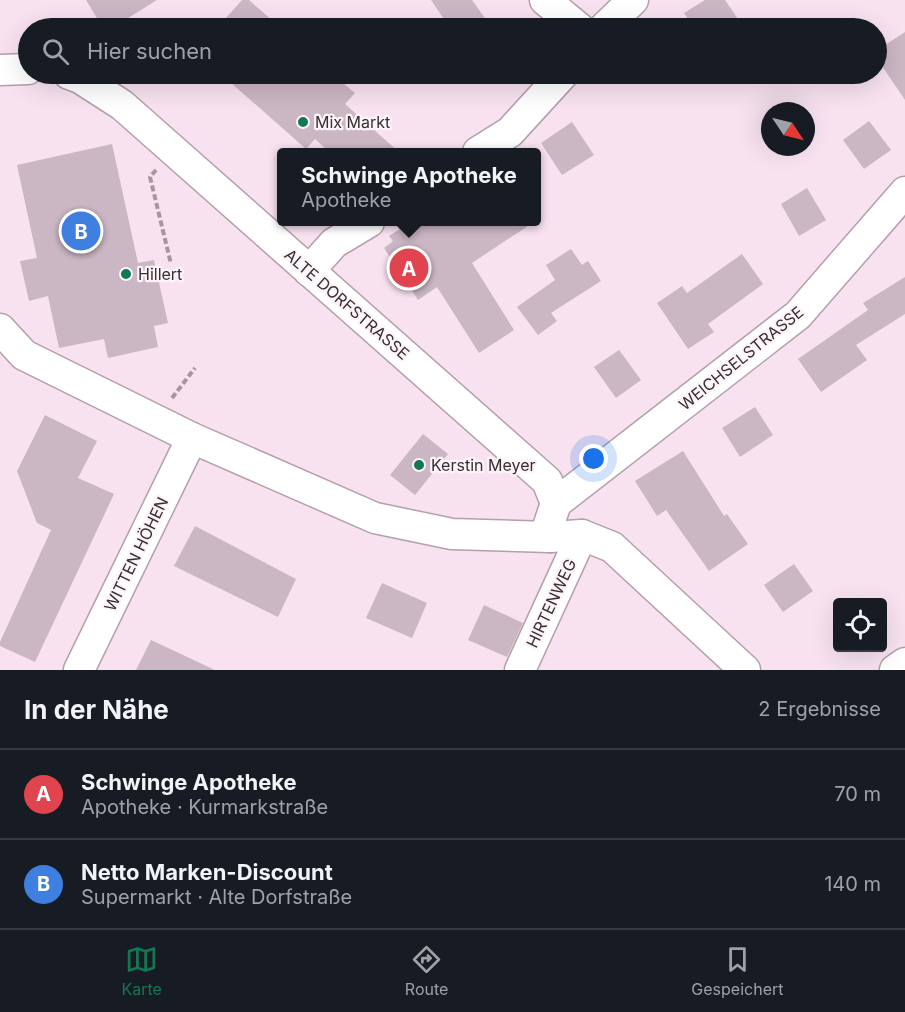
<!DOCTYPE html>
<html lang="de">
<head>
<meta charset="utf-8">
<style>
  body { margin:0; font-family:Inter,sans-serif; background:#242831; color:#f1f3f6 }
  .controls { position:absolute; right:18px; bottom:18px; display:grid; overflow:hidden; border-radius:6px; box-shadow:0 6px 24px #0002 }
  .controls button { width:54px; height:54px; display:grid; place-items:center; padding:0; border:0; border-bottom:2px solid #363941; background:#171b24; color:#f1f3f6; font:30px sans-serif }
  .compass { position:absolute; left:761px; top:102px; width:54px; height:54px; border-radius:50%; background:#171b24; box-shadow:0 6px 24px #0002; rotate:125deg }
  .you { position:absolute; left:594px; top:459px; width:21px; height:21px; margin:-15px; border:4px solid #fff; border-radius:50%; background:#1a73e8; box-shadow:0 0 0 9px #1a73e833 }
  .badge { display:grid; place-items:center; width:39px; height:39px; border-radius:50%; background:#137851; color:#fff; font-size:20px; font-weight:700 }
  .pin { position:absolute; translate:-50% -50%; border:3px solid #fff; box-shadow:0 2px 6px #0006 }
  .popup { position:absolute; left:277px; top:148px; width:264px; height:78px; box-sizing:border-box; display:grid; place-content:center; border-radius:6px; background:#171b24; filter:drop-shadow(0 2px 4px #0005); font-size:20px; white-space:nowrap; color:#9ea1a6 }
  .popup b { font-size:22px; color:#f1f3f6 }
  .popup::after { content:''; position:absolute; left:50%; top:100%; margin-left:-12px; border:12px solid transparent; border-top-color:#171b24 }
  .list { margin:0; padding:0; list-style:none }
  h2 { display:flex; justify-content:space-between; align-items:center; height:78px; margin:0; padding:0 24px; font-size:26px }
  h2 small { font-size:20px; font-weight:400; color:#9ea1a6 }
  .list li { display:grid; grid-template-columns:39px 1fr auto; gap:18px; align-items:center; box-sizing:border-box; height:90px; padding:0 24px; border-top:2px solid #363941 }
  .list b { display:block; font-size:22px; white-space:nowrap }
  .list p { margin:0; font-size:20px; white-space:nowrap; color:#9ea1a6 }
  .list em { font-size:20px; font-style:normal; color:#9ea1a6 }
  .icon { flex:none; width:33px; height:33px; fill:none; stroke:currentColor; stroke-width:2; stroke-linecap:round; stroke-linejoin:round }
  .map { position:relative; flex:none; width:905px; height:670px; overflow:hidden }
  .search { position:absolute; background:#171b24; box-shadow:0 6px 24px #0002; left:18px; right:18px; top:18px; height:66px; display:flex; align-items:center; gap:15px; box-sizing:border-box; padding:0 21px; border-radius:33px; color:#9ea1a6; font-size:22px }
  .sheet { height:258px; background:#171b24 }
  nav { display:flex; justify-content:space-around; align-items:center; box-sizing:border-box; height:84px; border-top:2px solid #363941; background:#171b24; font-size:16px; color:#9ea1a6 }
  nav a { display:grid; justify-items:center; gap:3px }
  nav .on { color:#137851 }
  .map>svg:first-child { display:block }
</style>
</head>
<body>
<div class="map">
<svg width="905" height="670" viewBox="0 0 905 670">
  <rect width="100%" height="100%" fill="#f8e2f0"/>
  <!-- building -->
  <g fill="#cbb6c3">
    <polygon points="86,0 157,0 112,28 103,28"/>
    <polygon points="242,0 249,0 281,28 217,28"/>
    <polygon points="431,0 472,0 492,28 450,28"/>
    <polygon points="705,0 725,0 744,28 694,28 684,13"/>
    <polygon points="905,32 905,100 876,57 876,51"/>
    <polygon points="221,74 332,74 355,93 345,104 400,153 330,153 315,139 306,149"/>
    <polygon points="869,121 891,150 864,169 843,140"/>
    <polygon points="572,122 594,155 562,175 541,143"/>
    <polygon points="112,144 138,263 154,260 168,323 154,326 158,347 108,358 104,339 59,348 48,296 29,301 20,261 37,258 17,165"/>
    <polygon points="807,188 826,220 799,236 781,204"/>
    <polygon points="411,222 534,222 472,263 514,330 479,353 437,287 418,300 384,248 393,241 389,236"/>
    <polygon points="571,249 582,265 588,261 601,281 551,313 557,321 538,335 517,307 555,280 546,265"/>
    <polygon points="742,254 763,284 708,324 714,332 688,349 657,303 682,286 687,293"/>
    <polygon points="905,277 905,314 856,345 867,360 821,392 798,359 868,310 863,303"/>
    <polygon points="619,350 641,380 616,398 594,367"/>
    <polygon points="755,407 773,435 740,457 722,428"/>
    <polygon points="45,415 97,441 78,478 114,494 35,662 0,646 0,642 51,530 37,523 17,471"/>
    <polygon points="423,434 448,454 415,495 390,475"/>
    <polygon points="683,451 724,516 727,514 748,544 709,571 666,510 657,516 635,481"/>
    <polygon points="195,526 296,579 278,617 174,566"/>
    <polygon points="794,564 813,591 783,612 764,585"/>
    <polygon points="382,583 427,603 412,638 366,618"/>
    <polygon points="484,605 523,623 507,657 468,640"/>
    <polygon points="151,640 215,670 136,670"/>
  </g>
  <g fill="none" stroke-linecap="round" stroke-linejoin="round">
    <defs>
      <g id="minor">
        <polyline points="545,0 579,28"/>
        <polyline points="604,28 633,0"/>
        <polyline points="0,70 28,69"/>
        <polyline points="69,74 80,78 122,105 547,481 556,503 549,524 550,537"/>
        <polyline points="478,152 510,132 563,74"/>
        <polyline points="309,271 334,243 369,222"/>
        <polyline points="0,329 24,355 192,438 375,518 452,534 550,537 582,535 612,547 745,670"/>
        <polyline points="556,503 798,315 905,192"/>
        <polyline points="79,670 192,438"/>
        <polyline points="520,670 582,535"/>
        <polyline points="895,670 905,663"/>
      </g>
    </defs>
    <!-- minor casing -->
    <use href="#minor" stroke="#b49fac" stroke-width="33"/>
    <!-- path -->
    <g stroke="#a5959f" stroke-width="4" stroke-dasharray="6 3" stroke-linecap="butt">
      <polyline points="156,170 150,177 171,264"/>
      <polyline points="172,398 195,368"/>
    </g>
    <!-- minor -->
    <use href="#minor" stroke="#fff" stroke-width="30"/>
  </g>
  <!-- markers -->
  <g fill="#137851" stroke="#fdf4f9" stroke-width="2">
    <circle cx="303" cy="122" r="6"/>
    <circle cx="126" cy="274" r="6"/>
    <circle cx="419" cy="465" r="6"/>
  </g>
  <g text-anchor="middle" stroke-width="4.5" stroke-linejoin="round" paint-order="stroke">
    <!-- poi labels -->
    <g font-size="16" fill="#362e33" stroke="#fdf4f9" text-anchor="start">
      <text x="315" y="128">Mix Markt</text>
      <text x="138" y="280">Hillert</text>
      <text x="431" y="471">Kerstin Meyer</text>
    </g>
    <!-- street labels -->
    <g font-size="16" fill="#362e33" stroke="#fdf4f9">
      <text transform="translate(347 304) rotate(41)" y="6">ALTE DORFSTRASSE</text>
      <text transform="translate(741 358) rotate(-39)" y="6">WEICHSELSTRASSE</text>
      <text transform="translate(136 554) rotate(-64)" y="6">WITTEN HÖHEN</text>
      <text transform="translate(551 603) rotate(-65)" y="6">HIRTENWEG</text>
    </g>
  </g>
</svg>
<div class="controls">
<button><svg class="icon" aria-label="locate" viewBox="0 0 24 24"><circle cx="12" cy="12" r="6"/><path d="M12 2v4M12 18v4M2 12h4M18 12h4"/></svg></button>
</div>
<svg class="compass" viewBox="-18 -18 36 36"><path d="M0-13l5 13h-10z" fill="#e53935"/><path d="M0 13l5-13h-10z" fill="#9ea1a6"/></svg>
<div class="you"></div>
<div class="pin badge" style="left:409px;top:268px;background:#e0444e">A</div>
<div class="popup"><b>Schwinge Apotheke</b>Apotheke</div>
<div class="pin badge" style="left:81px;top:231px;background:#3f7fe0">B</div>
<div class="search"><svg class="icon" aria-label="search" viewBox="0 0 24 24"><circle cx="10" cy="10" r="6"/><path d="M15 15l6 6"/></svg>Hier suchen</div>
</div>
<section class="sheet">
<h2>In der Nähe<small>2 Ergebnisse</small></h2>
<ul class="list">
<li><span class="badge" style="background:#e0444e">A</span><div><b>Schwinge Apotheke</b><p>Apotheke · Kurmarkstraße</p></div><em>70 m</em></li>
<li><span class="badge" style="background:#3f7fe0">B</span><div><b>Netto Marken-Discount</b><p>Supermarkt · Alte Dorfstraße</p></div><em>140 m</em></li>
</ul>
</section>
<nav>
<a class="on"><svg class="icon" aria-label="map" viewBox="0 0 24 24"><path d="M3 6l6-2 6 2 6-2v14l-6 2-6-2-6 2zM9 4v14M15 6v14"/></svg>Karte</a>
<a><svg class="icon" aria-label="directions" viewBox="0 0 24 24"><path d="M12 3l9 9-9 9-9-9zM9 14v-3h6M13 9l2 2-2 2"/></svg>Route</a>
<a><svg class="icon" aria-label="saved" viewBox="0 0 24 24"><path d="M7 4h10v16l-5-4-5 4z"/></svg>Gespeichert</a>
</nav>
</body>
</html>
